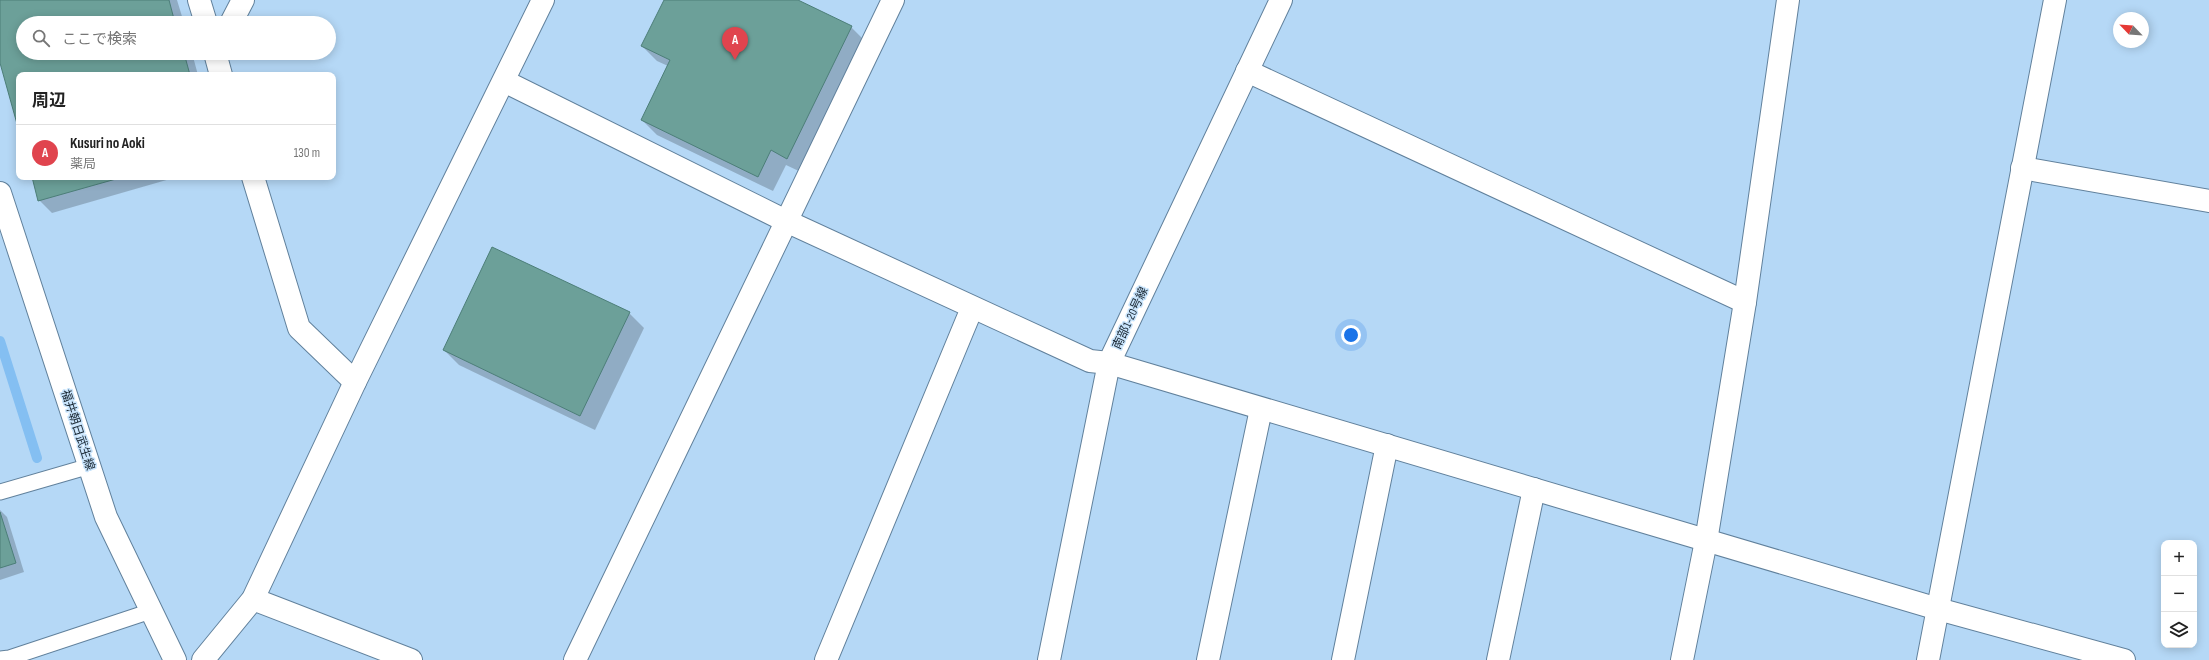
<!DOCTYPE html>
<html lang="ja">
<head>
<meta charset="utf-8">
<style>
  body { margin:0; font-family:"Sofia Sans Condensed","Noto Sans JP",sans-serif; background:#f6f6f6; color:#222 }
  .controls { position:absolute; right:12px; bottom:12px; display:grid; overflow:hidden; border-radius:8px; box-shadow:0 2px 10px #0003 }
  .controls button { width:36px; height:36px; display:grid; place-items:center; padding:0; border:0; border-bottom:1px solid #e0e0e0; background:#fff; color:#222; font:20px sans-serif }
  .compass { position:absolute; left:2113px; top:12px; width:36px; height:36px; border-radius:50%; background:#fff; box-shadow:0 2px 10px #0003; rotate:295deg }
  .you { position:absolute; left:1351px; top:335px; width:14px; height:14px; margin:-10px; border:3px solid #fff; border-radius:50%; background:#1a73e8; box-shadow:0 0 0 6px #1a73e833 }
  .badge { display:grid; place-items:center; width:26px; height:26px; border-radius:50%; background:#111827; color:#fff; font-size:13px; font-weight:700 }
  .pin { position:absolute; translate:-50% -33px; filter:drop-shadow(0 1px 2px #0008) }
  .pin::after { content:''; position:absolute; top:21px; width:14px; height:12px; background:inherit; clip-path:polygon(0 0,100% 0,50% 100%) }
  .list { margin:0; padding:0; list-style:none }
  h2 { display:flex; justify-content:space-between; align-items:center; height:52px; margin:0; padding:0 16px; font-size:17px }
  h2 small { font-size:13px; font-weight:400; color:#767676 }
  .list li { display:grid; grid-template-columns:26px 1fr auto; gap:12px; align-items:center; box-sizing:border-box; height:56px; padding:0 16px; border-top:1px solid #e0e0e0 }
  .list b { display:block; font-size:15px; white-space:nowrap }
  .list p { margin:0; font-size:13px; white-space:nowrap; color:#767676 }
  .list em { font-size:13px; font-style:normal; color:#767676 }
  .icon { flex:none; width:22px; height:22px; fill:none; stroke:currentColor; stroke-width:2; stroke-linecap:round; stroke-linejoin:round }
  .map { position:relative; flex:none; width:2209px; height:660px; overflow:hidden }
  .search { position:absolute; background:#fff; box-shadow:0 2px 10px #0003; left:16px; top:16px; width:320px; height:44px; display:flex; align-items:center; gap:10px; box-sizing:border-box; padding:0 14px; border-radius:22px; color:#767676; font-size:15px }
  .panel { position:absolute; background:#fff; box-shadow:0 2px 10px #0003; left:16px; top:72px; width:320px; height:108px; border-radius:8px }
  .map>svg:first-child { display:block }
</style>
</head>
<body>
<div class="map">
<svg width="2209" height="660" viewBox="0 0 2209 660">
  <rect width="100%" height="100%" fill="#b5d8f6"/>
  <!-- shadow -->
  <g fill="#0003">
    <polygon points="0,0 177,0 184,23 23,23 23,53 192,53 198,75 19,75 19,127 0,59"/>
    <polygon points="665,0 796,0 851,27 866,42 803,173 786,165 773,191 657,135 642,120 668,66 657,61 642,46"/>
    <polygon points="33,177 177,177 52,213 39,200"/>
    <polygon points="629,313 644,328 595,430 459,365 444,350"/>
    <polygon points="0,510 7,517 24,572 0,580"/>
  </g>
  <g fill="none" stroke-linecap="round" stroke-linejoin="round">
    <!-- stream -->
    <polyline stroke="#84bff2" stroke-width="10" points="0,341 37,458"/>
  </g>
  <!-- building -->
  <g fill="#6ca099" stroke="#4c7e78">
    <polygon points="0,0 169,0 175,23 23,23 23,53 184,53 190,75 19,75 19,131 0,63"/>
    <polygon points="664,0 798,0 852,26 787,159 771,150 758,177 641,120 670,60 641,46"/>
    <polygon points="32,177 123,177 38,201"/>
    <polygon points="492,247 630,312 580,416 443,350"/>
    <polygon points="0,512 16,563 0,568"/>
  </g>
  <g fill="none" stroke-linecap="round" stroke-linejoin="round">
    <defs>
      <g id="service">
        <polyline points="0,492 90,466"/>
        <polyline points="0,659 9,658 151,611"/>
      </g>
      <g id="minor">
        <polyline points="199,0 206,23"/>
        <polyline points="231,23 243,0"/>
        <polyline points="215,53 221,75"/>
        <polyline points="1247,71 1745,302"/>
        <polyline points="504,81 786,221 1090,361 1109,363 1938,609 2124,660"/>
        <polyline points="2022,168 2209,201"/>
        <polyline points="253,177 299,328 355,382"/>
        <polyline points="253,599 411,660"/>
        <polyline points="575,660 893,0"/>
        <polyline points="826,660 972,308"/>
        <polyline points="1049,660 1109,363 1281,0"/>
        <polyline points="1208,660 1261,409"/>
        <polyline points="1343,660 1387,445"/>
        <polyline points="1498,660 1534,489"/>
        <polyline points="1682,660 1706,541"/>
        <polyline points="1928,660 2055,0"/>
      </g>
      <g id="tertiary">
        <polyline points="1706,541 1745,302 1788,0"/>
        <polyline points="203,660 253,599 355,382 543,0"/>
      </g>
      <polyline id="primary" points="0,193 106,517 175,660"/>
    </defs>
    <!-- service casing -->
    <use href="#service" stroke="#61819c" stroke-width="17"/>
    <!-- minor casing -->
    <use href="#minor" stroke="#61819c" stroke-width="24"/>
    <!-- tertiary casing -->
    <use href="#tertiary" stroke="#61819c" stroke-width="24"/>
    <!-- primary casing -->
    <use href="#primary" stroke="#61819c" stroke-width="24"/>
    <!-- service -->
    <use href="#service" stroke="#fff" stroke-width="15"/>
    <!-- minor -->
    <use href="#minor" stroke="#fff" stroke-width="22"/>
    <!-- tertiary -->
    <use href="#tertiary" stroke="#fff" stroke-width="22"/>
    <!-- primary -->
    <use href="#primary" stroke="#fff" stroke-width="22"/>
  </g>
  <g text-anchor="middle" stroke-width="3" stroke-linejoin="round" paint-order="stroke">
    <!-- street labels -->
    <g font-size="12" fill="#192631" stroke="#c8e4fc">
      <text transform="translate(1130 318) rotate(-65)" y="4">南部1-20号線</text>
      <text transform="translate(78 430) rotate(72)" y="4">福井朝日武生線</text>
    </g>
  </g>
</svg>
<div class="controls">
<button>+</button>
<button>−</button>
<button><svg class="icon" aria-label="layers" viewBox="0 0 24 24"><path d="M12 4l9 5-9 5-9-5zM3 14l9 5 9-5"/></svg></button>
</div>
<svg class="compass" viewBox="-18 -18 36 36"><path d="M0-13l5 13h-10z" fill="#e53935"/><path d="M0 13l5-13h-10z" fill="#767676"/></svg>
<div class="you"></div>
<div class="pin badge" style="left:735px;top:60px;background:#e0444e">A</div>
<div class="search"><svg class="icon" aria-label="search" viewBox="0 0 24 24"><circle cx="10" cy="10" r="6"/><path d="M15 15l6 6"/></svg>ここで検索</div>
<section class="panel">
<h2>周辺<small></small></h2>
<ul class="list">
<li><span class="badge" style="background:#e0444e">A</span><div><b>Kusuri no Aoki</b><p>薬局</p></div><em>130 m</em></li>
</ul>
</section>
</div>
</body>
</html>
